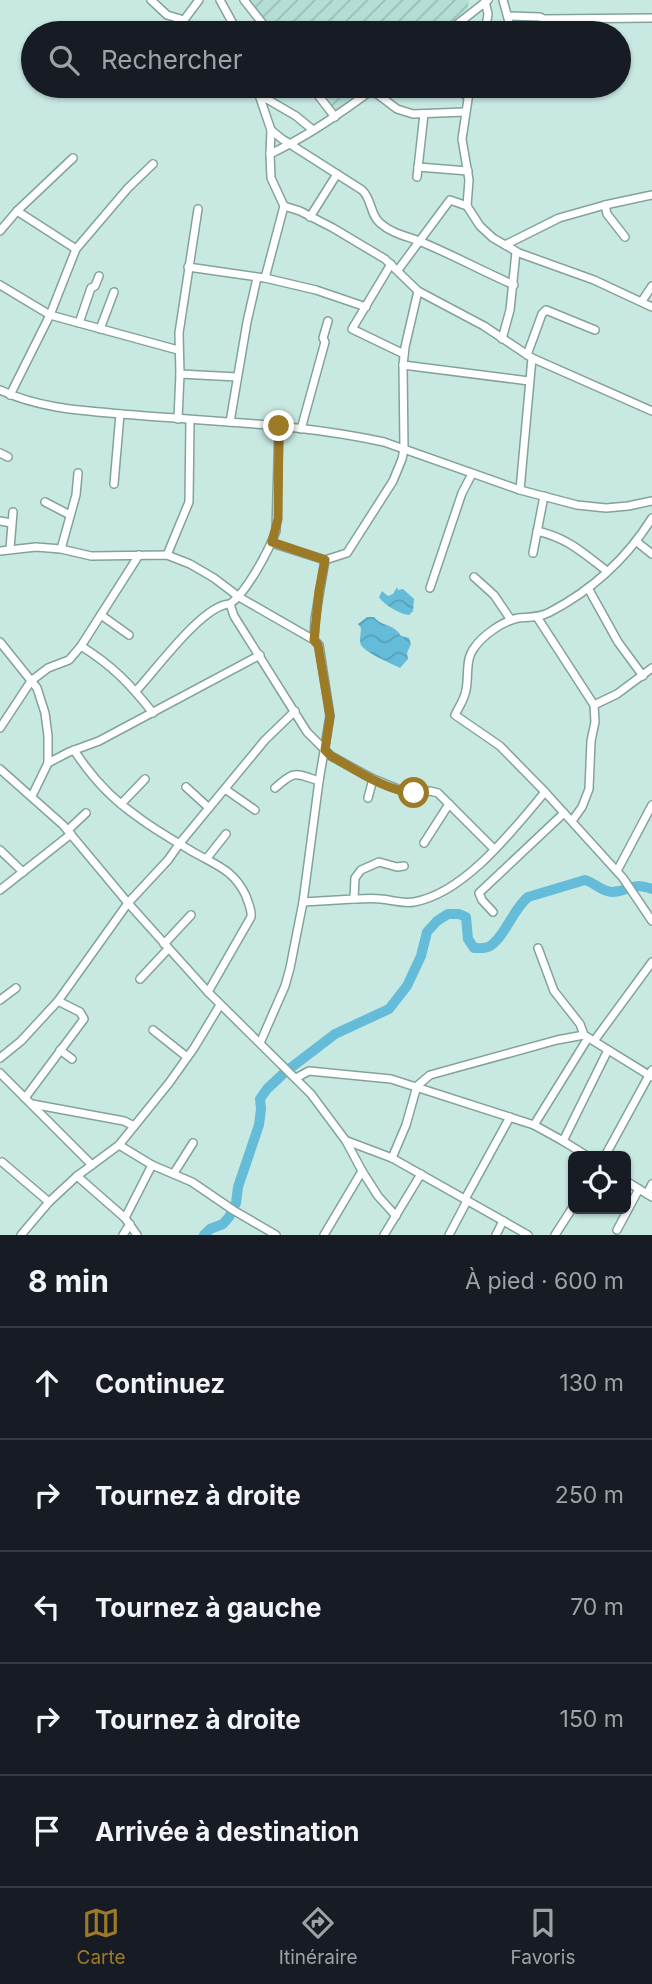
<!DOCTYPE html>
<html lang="fr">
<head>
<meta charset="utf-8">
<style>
  body { margin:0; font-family:Inter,sans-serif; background:#242831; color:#f1f3f6 }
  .controls { position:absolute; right:21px; bottom:21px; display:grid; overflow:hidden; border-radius:10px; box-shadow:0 2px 5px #0004 }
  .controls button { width:63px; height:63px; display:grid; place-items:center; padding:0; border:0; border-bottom:2px solid #363941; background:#171b24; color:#f1f3f6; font:35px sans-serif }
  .stop { position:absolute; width:21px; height:21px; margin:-16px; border:5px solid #9d7a25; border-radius:50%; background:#fff }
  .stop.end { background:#9d7a25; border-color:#fff; box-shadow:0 2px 7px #0008 }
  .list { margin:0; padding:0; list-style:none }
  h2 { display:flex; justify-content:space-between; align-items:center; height:91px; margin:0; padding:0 28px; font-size:30px }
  h2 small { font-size:23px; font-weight:400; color:#9ea1a6 }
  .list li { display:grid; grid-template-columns:46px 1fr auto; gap:21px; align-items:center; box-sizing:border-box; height:112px; padding:0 28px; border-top:2px solid #363941 }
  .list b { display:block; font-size:26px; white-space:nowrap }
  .list em { font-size:23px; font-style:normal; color:#9ea1a6 }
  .icon { flex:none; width:38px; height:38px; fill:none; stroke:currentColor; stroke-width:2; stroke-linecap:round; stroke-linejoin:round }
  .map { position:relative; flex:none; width:652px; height:1235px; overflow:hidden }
  .search { position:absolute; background:#171b24; box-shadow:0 2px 5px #0004; left:21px; right:21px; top:21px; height:77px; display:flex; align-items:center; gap:18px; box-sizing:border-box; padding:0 24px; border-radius:38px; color:#9ea1a6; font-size:26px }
  .sheet { height:651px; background:#171b24 }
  nav { display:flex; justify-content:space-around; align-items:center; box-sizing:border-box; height:98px; border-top:2px solid #363941; background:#171b24; font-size:19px; color:#9ea1a6 }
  nav a { display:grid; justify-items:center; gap:4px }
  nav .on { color:#9d7a25 }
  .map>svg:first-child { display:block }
</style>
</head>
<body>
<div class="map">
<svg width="652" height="1235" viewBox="0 0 652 1235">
  <defs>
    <pattern id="industrial-furrows" width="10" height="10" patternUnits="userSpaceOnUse" patternTransform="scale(1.75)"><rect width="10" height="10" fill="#b4ddd5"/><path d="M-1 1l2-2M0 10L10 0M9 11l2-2" fill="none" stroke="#9abdb6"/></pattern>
    <pattern id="water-waves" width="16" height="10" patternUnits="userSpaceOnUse" patternTransform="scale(1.75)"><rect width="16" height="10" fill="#65bcd8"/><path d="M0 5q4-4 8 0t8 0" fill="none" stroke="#56a1b9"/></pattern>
  </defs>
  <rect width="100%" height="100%" fill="#c8e9e2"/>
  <!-- industrial -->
  <g fill="url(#industrial-furrows)">
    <polygon points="247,0 469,0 467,11 439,33 273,33"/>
    <polygon points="314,86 372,86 336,115"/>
  </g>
  <!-- water -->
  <g fill="url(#water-waves)">
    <path d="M397 587 398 590 403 589 414 599 413 611 409 615C400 614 384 605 379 597L382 591 388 596 393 594Z"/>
    <path d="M367 617H374C382 627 395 624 401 636L409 638 411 644 407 653 408 659 400 668C389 662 367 654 361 645 359 640 361 633 361 628L358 624Z"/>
  </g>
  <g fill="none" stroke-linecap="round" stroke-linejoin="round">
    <!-- river -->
    <path stroke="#65bcd8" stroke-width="10" d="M204 1235 210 1229 223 1224 229 1217 236 1203 238 1187 259 1125 261 1109 260 1099 267 1089 284 1073 335 1034 389 1009 407 986 421 956 427 932 437 921 448 914H459L466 917 468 939 474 948C479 948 486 949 490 946 505 937 513 909 528 897L585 880C595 883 602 892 612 892 630 892 630 881 652 889"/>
    <defs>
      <g id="minor">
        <polyline points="151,0 167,15 184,20 199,0"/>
        <polyline points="220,0 238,33"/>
        <polyline points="244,0 270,33"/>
        <polyline points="503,0 512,33"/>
        <polyline points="508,16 540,17 561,30"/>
        <polyline points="544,19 652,18"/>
        <polyline points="446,33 488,0"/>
        <polyline points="485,33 488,14 485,1"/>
        <polyline points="552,33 581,26 591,19"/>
        <polyline points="256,86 271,130 270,154 271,178 284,206 265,278"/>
        <polyline points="311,86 335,117"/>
        <polyline points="453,86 468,97"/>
        <polyline points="470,86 462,139 469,180 467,206 480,226 493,238 519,253 594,280 652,307"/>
        <polyline points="372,90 397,109 413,114 465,112"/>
        <polyline points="260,95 296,116 313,130"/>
        <path d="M271 130 282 139 362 190C372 199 370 215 380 223 391 233 406 236 419 241 451 254 482 271 514 285"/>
        <path d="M270 154C308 136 343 112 377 86"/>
        <polyline points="418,167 468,171"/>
        <polyline points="417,177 424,114"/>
        <polyline points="605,205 607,214 625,237"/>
        <polyline points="17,211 76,249"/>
        <polyline points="310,217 337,174"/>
        <polyline points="0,231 17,211 73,158"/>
        <polyline points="505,245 559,218 605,205 652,195"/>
        <polyline points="391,264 352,329 404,354"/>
        <polyline points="188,267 265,278 316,290 366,307"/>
        <polyline points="398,270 450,200 467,206"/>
        <polyline points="0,285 50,315 178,350"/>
        <polyline points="418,291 484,326 532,358 652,411"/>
        <polyline points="642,301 652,286"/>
        <polyline points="79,323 91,288 95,286 99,276"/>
        <polyline points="100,329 114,292"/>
        <polyline points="502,339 510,310 516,252"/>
        <polyline points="527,355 542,314 546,310 595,330"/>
        <polyline points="403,365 529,381"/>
        <polyline points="180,374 237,377"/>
        <path d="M0 390C42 410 90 411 135 415 219 422 303 424 384 442L520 490 577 505 606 508 628 506 652 501"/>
        <polyline points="10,395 50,315 76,249 128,188 153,164"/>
        <polyline points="178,419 180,374 179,333 198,209"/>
        <polyline points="230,422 247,322 257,278"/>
        <path d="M279 426 276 531C269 550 247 592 230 604L234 616 307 732 331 756 373 779 405 792 430 791 438 793 494 849"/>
        <polyline points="301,429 325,342 323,338 328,321"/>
        <polyline points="0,453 8,457"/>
        <polyline points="114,484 120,414"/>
        <polyline points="520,490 532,358"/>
        <polyline points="45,502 70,515"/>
        <path d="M652 518C627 558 592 590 550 612 539 618 529 617 518 618 503 621 483 635 474 648 465 660 469 676 466 690 465 698 459 707 455 715L500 746 545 792 623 878 652 921"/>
        <polyline points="0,521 11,523"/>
        <path d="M537 531C568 538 583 553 607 571"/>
        <polyline points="637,542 652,554"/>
        <polyline points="272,543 325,560 347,553 393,481 402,459 404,449 403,365 405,347 418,291 385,259 333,228 300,211 284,206"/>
        <polyline points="10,549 13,512"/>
        <polyline points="61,549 76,495 78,473"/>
        <polyline points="0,551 36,547 61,549 91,556 167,555 190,564 214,578 239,597 314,640 319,645 330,716 319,781 303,902 290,968 285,986 260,1043"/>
        <polyline points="533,553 544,496"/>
        <polyline points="167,555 189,502 190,420"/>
        <polyline points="474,577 494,595 511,620"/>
        <polyline points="430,588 462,493 472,474"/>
        <polyline points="588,588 618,642 643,676"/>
        <polyline points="101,615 129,635"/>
        <polyline points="537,617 594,705 595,722 591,741 589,789 582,807 572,821"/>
        <polyline points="314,640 315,619 325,560"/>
        <polyline points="0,642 37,688 45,713 48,736 48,763 32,796"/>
        <path d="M81 646C113 666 130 684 153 713"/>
        <path d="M136 691C155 671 203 604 230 604"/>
        <polyline points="594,705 617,694 652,668"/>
        <polyline points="0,728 31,681 48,668 69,660 81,646 139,555"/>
        <path d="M74 750C90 775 113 800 138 817 155 830 175 841 193 852 216 865 234 870 246 896 248 903 252 909 251 917L208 992"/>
        <polyline points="48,763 69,752 99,741 260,655"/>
        <polyline points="0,769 63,825 128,903 208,992 311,1094 346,1141 362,1171 378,1196 396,1216"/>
        <polyline points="186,787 209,808"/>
        <path d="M275 788C295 770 294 773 319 781"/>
        <polyline points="225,789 255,810"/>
        <polyline points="368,798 373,779"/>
        <polyline points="121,804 145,779"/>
        <polyline points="68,830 86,813"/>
        <polyline points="424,843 449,804"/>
        <polyline points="0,850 23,872"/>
        <polyline points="207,858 226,834"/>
        <polyline points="617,871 652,805"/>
        <polyline points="0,890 71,834"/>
        <path d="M354 899C363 899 372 898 381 899 392 900 402 904 414 902 465 893 513 830 545 792"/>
        <polyline points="303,902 354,899 355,878 361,870 379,862 397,867 404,866"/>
        <polyline points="493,912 482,900 479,893 564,813"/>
        <polyline points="164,944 191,915"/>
        <polyline points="538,948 554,991 580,1024 584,1035 652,1077"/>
        <polyline points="140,979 168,949"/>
        <polyline points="0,1000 16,988"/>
        <polyline points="153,1030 187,1057"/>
        <polyline points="594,1041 652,962"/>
        <polyline points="60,1050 72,1059"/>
        <polyline points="0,1058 21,1041 58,1001 128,903 168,860 180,843 265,740 295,711"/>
        <polyline points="0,1073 92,1165"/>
        <polyline points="296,1078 309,1071 391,1079 534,1125 563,1141 587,1156"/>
        <polyline points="25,1098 84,1019 80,1012 58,1001"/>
        <polyline points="32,1104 124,1121 134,1126"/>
        <polyline points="534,1125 588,1038"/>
        <polyline points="347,1141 392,1158 528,1235"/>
        <polyline points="563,1141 608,1050"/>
        <polyline points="119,1145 152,1165 192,1182 233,1210 276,1235"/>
        <polyline points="605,1156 652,1070"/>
        <polyline points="392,1158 406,1125 417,1086 430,1075 557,1040 584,1035"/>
        <polyline points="2,1162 49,1202"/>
        <polyline points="174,1173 193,1143"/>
        <polyline points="77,1176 125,1218 137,1235"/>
        <polyline points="626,1181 652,1197"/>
        <polyline points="647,1194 652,1184"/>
        <polyline points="465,1199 510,1117"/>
        <polyline points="125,1218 152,1165"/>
        <polyline points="617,1230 639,1189"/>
        <polyline points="21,1235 49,1202 77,1176 119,1145 169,1083 194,1048 220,1005"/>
        <polyline points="123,1235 130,1224"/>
        <polyline points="324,1235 362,1171"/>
        <polyline points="384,1235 421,1174"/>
        <polyline points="449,1235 467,1201"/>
        <polyline points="496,1235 503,1221"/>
        <polyline points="555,1235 573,1207"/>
      </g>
    </defs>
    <!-- minor casing -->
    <use href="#minor" stroke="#83a29c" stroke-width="10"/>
    <!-- minor -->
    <use href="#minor" stroke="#fff" stroke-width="7"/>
  </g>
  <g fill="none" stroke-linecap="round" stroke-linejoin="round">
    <!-- route -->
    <path stroke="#9d7a25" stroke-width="9" d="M279 426 278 519 272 542 325 560 319 591 314 640 318 645 330 716 325 750 331 756C356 770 384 790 414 793"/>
  </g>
</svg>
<div class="controls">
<button><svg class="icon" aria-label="locate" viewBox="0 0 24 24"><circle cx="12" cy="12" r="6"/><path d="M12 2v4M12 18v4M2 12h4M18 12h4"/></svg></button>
</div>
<div class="stop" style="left:414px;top:793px"></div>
<div class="stop end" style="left:279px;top:426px"></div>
<div class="search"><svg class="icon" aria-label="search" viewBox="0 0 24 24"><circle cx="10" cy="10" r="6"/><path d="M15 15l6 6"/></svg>Rechercher</div>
</div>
<section class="sheet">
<h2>8 min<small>À pied · 600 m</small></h2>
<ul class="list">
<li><svg class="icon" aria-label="ahead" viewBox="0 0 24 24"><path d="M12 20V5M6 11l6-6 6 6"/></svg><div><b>Continuez</b></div><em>130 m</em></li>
<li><svg class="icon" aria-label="right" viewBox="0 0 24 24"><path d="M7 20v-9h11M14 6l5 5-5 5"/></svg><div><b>Tournez à droite</b></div><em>250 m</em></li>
<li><svg class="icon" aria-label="left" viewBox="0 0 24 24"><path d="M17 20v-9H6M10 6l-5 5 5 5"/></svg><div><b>Tournez à gauche</b></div><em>70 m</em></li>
<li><svg class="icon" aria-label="right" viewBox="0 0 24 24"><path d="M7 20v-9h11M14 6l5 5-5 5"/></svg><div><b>Tournez à droite</b></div><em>150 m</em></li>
<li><svg class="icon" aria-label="arrive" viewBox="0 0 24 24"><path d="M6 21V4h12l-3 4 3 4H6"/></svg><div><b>Arrivée à destination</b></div></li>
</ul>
</section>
<nav>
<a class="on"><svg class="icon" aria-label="map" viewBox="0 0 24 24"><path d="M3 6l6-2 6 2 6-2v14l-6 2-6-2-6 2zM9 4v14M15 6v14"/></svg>Carte</a>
<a><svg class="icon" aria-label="directions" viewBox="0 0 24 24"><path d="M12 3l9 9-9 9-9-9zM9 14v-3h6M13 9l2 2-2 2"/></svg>Itinéraire</a>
<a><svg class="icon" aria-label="saved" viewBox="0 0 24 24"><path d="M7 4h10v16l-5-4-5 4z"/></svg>Favoris</a>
</nav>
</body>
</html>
